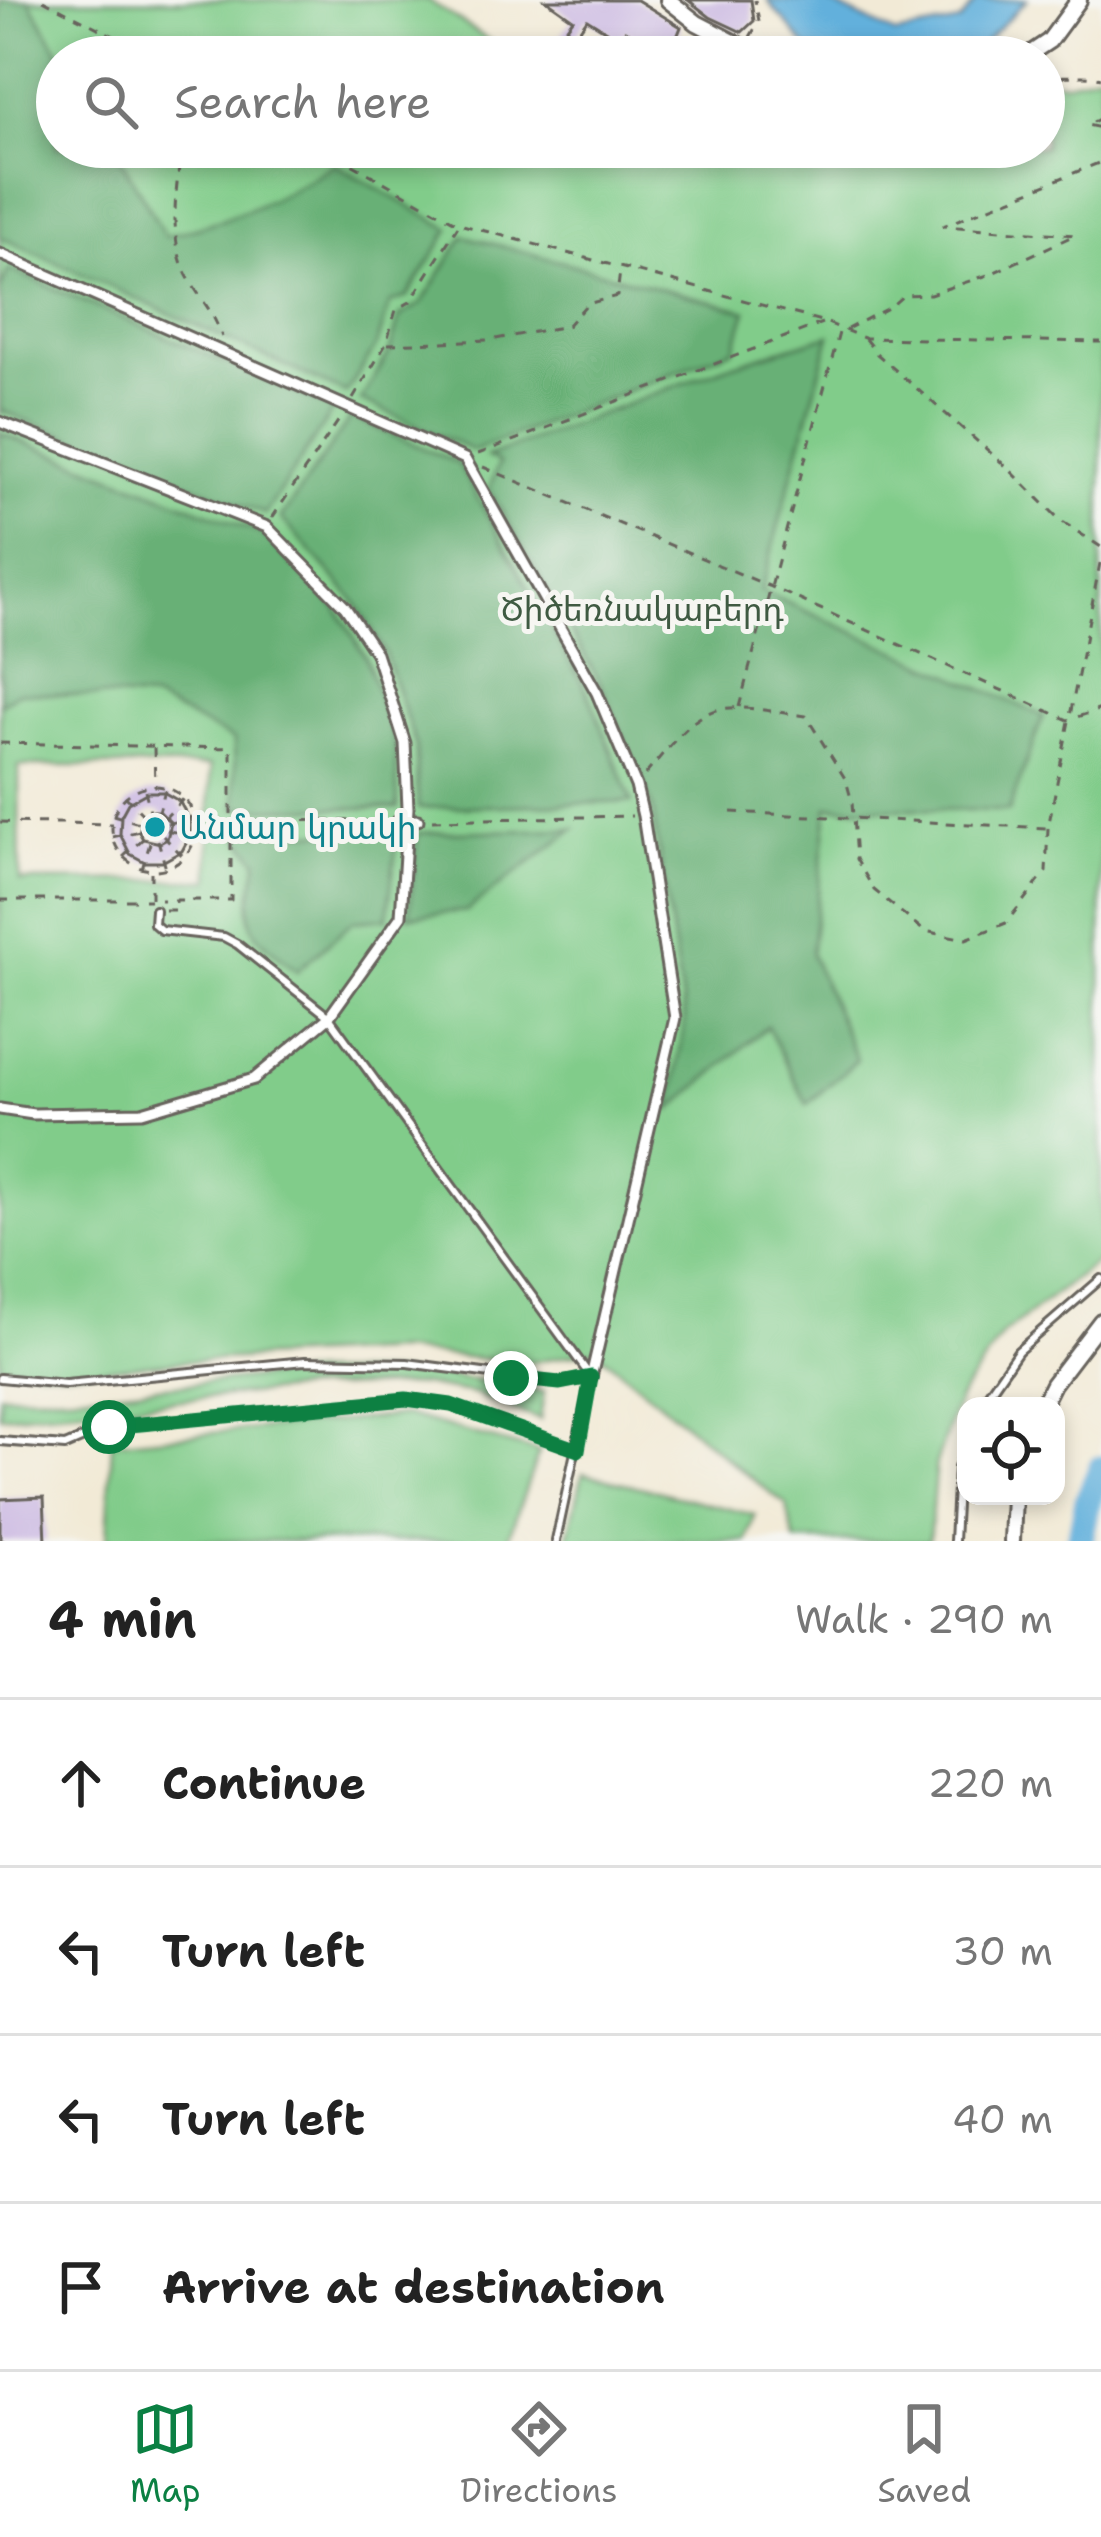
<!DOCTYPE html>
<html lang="en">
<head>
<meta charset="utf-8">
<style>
  body { margin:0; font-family:"Shantell Sans","Noto Sans Armenian",sans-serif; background:#f2f2f2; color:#222 }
  .controls { position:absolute; right:36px; bottom:36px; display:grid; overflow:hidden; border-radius:24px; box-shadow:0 6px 18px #0003 }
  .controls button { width:108px; height:108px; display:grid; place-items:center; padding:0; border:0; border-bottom:3px solid #e0e0e0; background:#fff; color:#222; font:60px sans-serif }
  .stop { position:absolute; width:36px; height:36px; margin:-27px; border:9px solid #0b8043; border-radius:50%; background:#fff }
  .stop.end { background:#0b8043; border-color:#fff; box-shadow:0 3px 12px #0008 }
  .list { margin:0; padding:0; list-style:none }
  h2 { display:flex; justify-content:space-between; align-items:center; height:156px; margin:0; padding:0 48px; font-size:51px }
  h2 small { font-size:39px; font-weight:400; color:#767676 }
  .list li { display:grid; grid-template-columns:78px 1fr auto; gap:36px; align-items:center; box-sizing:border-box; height:168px; padding:0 48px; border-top:3px solid #e0e0e0 }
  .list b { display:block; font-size:45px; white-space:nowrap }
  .list em { font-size:39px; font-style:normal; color:#767676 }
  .icon { flex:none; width:66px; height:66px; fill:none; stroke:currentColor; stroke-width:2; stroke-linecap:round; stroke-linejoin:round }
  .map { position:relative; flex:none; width:1101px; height:1541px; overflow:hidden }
  .search { position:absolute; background:#fff; box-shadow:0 6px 18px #0003; left:36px; right:36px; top:36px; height:132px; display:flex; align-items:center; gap:30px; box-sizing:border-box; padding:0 42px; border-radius:66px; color:#767676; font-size:45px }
  .sheet { height:828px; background:#fff }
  nav { display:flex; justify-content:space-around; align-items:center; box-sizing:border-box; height:168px; border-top:3px solid #e0e0e0; background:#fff; font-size:33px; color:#767676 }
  nav a { display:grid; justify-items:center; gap:6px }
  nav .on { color:#0b8043 }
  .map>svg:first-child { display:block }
</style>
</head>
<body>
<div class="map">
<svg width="1101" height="1541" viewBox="0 0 1101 1541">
  <rect width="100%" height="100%" fill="#f6f6f2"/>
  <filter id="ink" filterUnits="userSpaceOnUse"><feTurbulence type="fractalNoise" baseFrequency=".00833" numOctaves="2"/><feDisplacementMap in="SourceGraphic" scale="24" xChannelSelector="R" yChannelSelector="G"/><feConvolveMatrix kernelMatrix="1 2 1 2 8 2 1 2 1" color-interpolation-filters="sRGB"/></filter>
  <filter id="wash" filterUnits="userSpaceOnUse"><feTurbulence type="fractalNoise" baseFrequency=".004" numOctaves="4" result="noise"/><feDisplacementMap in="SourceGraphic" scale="48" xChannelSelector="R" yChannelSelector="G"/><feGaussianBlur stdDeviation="2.7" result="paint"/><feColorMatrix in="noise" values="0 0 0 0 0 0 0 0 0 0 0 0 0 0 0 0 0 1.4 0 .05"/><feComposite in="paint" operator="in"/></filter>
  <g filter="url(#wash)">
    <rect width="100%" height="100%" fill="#f2ead6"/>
    <!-- green -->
    <g fill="#81cc8a" stroke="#4e7453" stroke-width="3" fill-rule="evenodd">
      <path d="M0 0H428L514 57H57V147H1044V80L1067 82 1101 72V1259L1003 1334 959 1398 936 1463 929 1541H795L786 1504C719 1456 660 1400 595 1350L528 1363 399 1351 176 1362 66 1372 0 1365ZM19 766H210V880L20 881Z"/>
      <polygon points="311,1373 429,1373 544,1392 540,1420 474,1394 422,1385 307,1389 0,1416 0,1394 66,1395"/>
      <polygon points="405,1415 539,1452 507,1541 107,1541 112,1442"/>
      <polygon points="583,1473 755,1515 747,1541 567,1541"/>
    </g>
    <!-- forest -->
    <g fill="#68b076" stroke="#426649" stroke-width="3">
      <path d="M0 0H29L62 57H57V147H114L165 236C226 222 283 199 334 164L450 229 407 297 390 303 377 345 346 393 0 237Z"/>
      <polygon points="464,236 747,311 734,349 474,451 361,400 389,353 400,316 421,304"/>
      <polygon points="9,269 334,409 265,514 0,410 0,290"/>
      <polygon points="830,335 761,591 1043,716 1009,811 828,807 811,954 857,1060 807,1104 767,1026 671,1110 685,1019 652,806 603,688 489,489 499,463 487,457 731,365"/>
      <polygon points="351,417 458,463 588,693 632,802 418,808 416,746 384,651 355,601 281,518"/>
      <polygon points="0,433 263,534 337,609 365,656 395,745 398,808 236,808 234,740 152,699 18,692 0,705"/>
      <polygon points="574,829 466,911 409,916 418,833"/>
      <path d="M235 832 398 833 387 918 353 921 297 971C242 924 244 931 258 861Z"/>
    </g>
    <!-- water -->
    <polygon fill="#62b0dc" stroke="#3f667c" stroke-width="3" points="767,0 823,0 896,34 960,22 977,0 1027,0 977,50 951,57 847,57 807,48"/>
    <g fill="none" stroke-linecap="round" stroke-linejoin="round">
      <!-- river -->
      <polyline stroke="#62b0dc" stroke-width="27" points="1080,1541 1088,1500 1101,1469"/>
    </g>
    <g id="blocks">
      <!-- building -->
      <g fill="#c9b5e1" fill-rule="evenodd">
        <polygon points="546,0 637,0 681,27 671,52 625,31 620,44 608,40 611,34 587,19 562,55 550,50 573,19"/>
        <polygon points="688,0 751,0 754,21 742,32 710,17"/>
        <path d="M148 792H163L179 801 190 820V836L182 851 162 862H145L130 854 120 834 121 816 128 803ZM151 811H159L171 823 167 839 160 843 143 839 139 832 144 815Z"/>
        <polygon points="44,1497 46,1541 0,1541 0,1499"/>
      </g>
    </g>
  </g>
  <g filter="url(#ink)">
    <use href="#blocks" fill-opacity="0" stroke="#67645d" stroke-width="3"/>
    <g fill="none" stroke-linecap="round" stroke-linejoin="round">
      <defs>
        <g id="service">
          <polyline points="155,910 154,924 161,930 224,937 237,944 329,1017 591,1377 556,1541"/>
          <polyline points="0,1378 66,1384 305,1361 407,1363 560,1383 591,1377"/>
          <polyline points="980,1406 1018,1351 1101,1279"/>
          <polyline points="0,1441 65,1446 109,1427 406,1399 451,1405 577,1450"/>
          <polyline points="954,1541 958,1468 966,1444"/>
        </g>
        <g id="pedestrian">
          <polyline points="0,254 465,459 597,693 636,786 643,816 675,1018 591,1377"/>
          <polyline points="0,422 267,527 345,607 376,653 405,743 408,808 401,916 329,1017 254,1079 142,1112 33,1114 0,1109"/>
          <polyline points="398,821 418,820"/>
        </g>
        <g id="tertiary">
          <polyline points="668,0 697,23 762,57"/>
          <polyline points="1025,57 1049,41 1079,0"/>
          <polyline points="1042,1406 1053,1384 1101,1321"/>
          <polyline points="1012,1541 1014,1496"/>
        </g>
      </defs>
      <!-- service casing -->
      <use href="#service" stroke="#67645d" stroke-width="12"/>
      <!-- pedestrian casing -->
      <use href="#pedestrian" stroke="#67645d" stroke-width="15"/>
      <!-- tertiary casing -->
      <use href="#tertiary" stroke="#67645d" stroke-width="20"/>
      <!-- path -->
      <g stroke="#67645d" stroke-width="3" stroke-dasharray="9 9" stroke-linecap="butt">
        <polyline points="43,0 155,57"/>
        <polyline points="750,37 759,21 755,0"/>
        <path d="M1044 73C1069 80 1079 73 1101 78"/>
        <polyline points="1101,118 1087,125 1101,128"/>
        <path d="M182 147C176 188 167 241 189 279 203 303 212 309 222 337"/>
        <polyline points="321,147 459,224 825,322 864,338 1101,342"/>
        <polyline points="847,329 890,307 904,295 930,294 988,275 1075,235 943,226 1101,162"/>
        <polyline points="865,339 877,354 1008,468 1061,521 1101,547"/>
        <polyline points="388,344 490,340 567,326 587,304 617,296 620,271"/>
        <polyline points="353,399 386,344 396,310 410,302 458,226"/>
        <polyline points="478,454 822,323"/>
        <polyline points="483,467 769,586 1068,720 1101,709"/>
        <polyline points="272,518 341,417"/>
        <polyline points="739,707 840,329"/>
        <polyline points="0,743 231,748 231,900 160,900"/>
        <polyline points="154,748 155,786"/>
        <path d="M645 775C710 697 707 702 806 716L846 780 852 802 856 859 874 890 924 931 966 939 1006 923 1046 872 1048 828 1101 558"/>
        <circle cx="154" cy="828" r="42"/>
        <polyline points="145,790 151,815"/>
        <polyline points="125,796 146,818"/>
        <polyline points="731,812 1047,828"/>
        <polyline points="113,815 142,824"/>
        <polyline points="158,815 165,790"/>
        <polyline points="164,819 185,797"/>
        <polyline points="196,820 384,821"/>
        <polyline points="432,820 632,816"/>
        <polyline points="0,822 112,824"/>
        <polyline points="167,824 192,817"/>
        <polyline points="167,830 196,838"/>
        <polyline points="163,836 185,858"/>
        <polyline points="112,837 144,830 157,838 165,825 152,817 144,830"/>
        <polyline points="158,840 166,869"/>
        <polyline points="123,857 146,836"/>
        <polyline points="142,869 151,840"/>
        <polyline points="151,898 151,872"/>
        <polyline points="0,900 150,900"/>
        <polyline points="165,910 176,910 176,900"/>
      </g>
      <!-- service -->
      <use href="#service" stroke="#fff" stroke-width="6"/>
      <!-- pedestrian -->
      <use href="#pedestrian" stroke="#fff" stroke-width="9"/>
      <!-- tertiary -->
      <use href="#tertiary" stroke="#fff" stroke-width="14"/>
    </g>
  </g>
  <g fill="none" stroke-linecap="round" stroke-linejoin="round" filter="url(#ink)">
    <!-- route -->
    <polyline stroke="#0b8043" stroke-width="15" points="109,1427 406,1399 451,1405 578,1450 591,1377 560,1383 511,1378"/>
  </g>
  <!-- markers -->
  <circle fill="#0f9aa8" stroke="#f6f6f2" stroke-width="4.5" cx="155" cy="827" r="12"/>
  <g text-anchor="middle" stroke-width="10" stroke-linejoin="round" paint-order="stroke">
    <!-- park labels -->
    <g font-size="33" fill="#3f5a42" stroke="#f6f6f2">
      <text x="642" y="621">Ծիծեռնակաբերդ</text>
    </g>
    <!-- culture labels -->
    <g font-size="33" fill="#0d838f" stroke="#f6f6f2" text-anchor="start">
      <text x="179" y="839">Անմար կրակի</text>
    </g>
  </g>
</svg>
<div class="controls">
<button><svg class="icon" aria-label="locate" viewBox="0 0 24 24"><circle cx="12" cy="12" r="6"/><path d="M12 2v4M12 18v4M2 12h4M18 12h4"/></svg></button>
</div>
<div class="stop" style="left:109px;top:1427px"></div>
<div class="stop end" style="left:511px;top:1378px"></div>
<div class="search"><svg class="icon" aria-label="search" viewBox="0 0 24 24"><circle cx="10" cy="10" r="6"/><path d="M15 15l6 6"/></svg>Search here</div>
</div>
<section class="sheet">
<h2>4 min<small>Walk · 290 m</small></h2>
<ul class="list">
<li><svg class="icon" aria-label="ahead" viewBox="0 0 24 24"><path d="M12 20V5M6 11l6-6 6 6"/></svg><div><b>Continue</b></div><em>220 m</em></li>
<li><svg class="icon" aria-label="left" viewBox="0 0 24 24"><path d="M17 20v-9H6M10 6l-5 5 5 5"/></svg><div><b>Turn left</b></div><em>30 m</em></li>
<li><svg class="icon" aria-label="left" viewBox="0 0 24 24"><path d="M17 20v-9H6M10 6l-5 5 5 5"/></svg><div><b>Turn left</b></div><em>40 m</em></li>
<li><svg class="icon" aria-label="arrive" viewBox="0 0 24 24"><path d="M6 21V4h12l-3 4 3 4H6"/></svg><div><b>Arrive at destination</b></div></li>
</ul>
</section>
<nav>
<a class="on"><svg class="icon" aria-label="map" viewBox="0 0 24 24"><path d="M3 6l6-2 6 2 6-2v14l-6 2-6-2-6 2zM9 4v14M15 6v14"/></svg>Map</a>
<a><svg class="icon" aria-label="directions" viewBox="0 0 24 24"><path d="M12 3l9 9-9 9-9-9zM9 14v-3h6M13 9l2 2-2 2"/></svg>Directions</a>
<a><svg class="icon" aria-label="saved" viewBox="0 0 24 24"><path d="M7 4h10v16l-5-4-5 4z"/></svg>Saved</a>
</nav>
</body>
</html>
